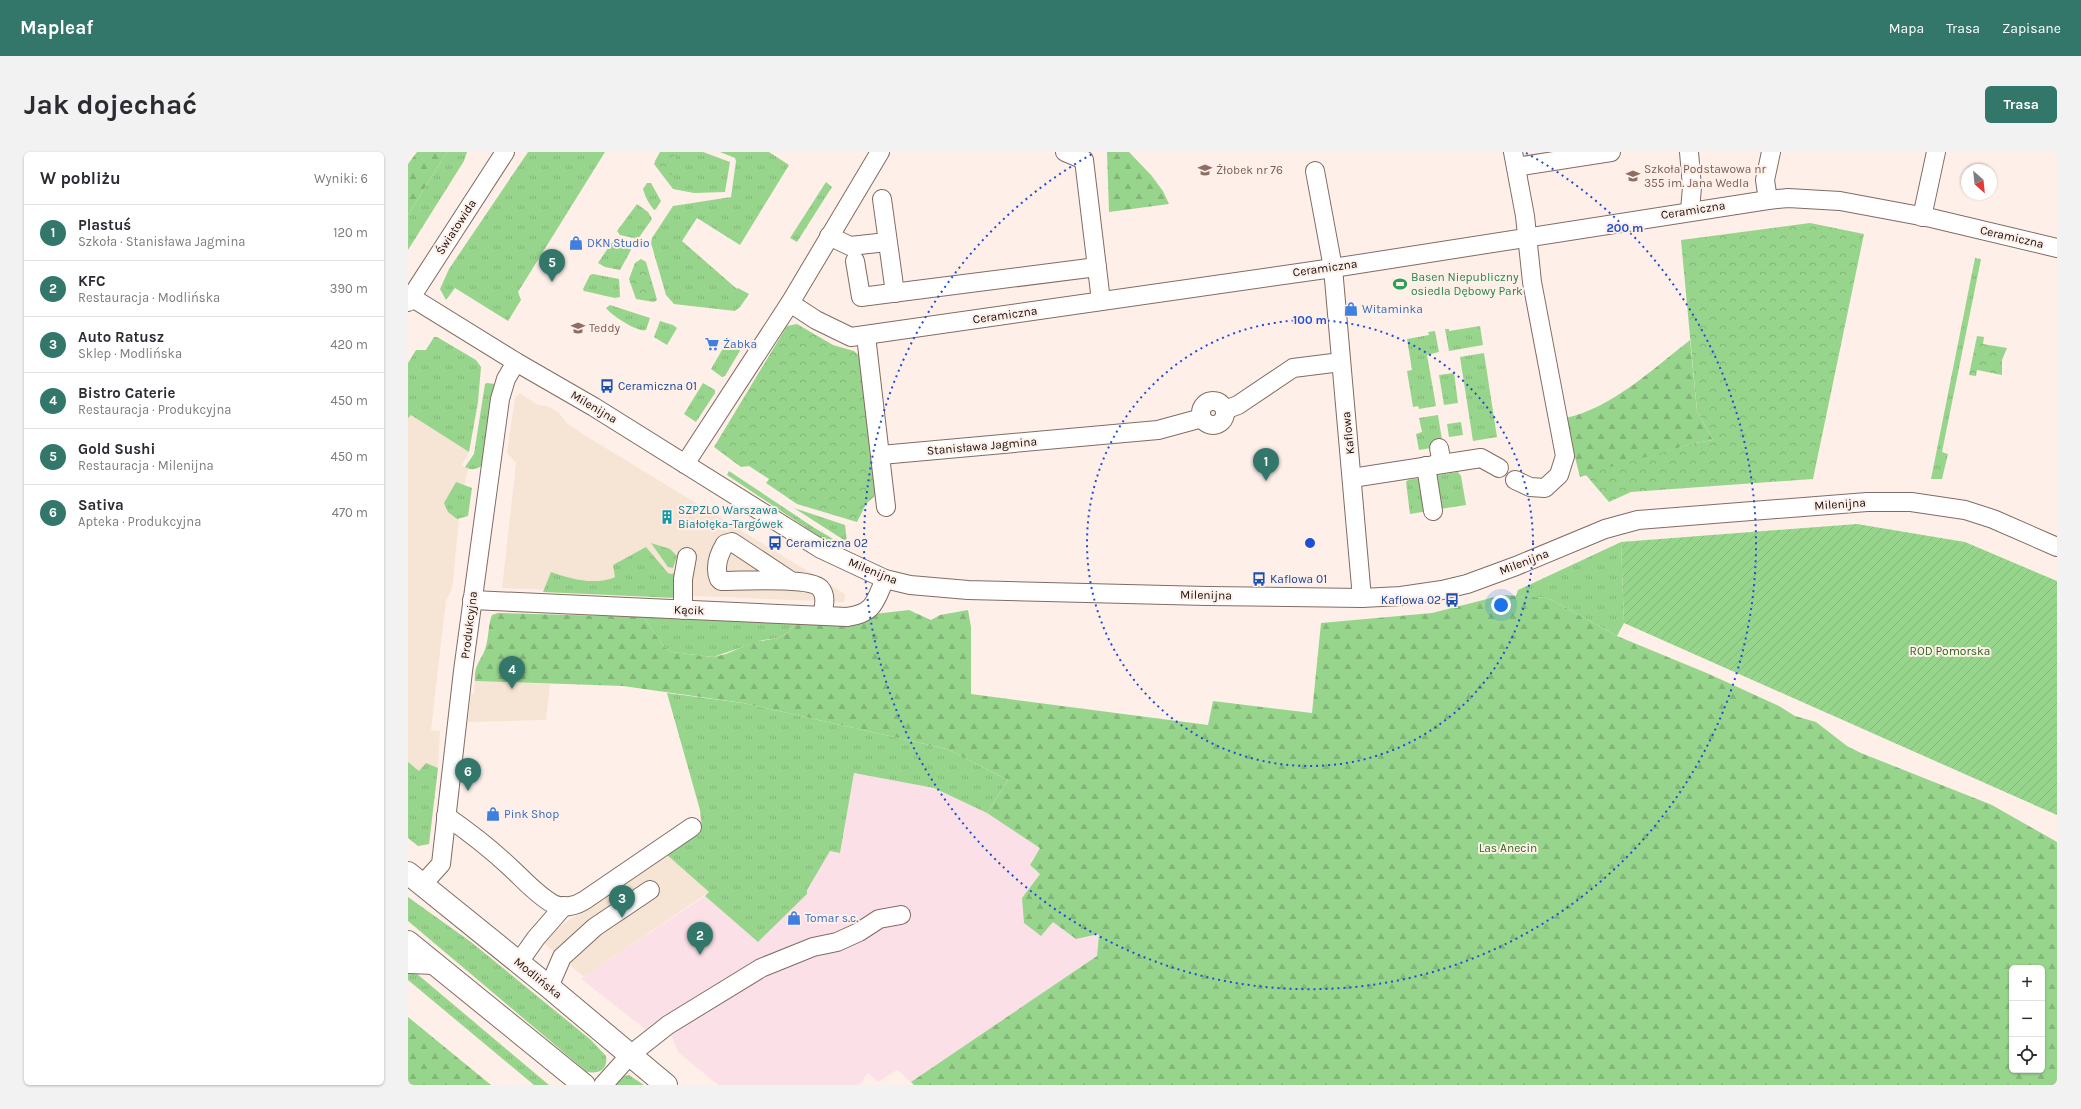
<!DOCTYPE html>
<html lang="pl">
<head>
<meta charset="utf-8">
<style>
  body { margin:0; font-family:Karla,sans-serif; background:#f2f2f3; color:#2b2b33 }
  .controls { position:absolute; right:12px; bottom:12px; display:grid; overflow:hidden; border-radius:6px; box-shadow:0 1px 3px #0004 }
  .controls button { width:36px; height:36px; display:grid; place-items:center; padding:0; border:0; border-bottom:1px solid #e1e1e2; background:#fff; color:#2b2b33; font:20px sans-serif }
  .compass { position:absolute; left:1553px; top:12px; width:36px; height:36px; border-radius:50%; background:#fff; box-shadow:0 1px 3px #0004; rotate:153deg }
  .you { position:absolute; left:1093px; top:453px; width:14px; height:14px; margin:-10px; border:3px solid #fff; border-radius:50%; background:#1a73e8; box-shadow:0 0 0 6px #1a73e833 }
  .badge { display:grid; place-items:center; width:26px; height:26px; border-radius:50%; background:#33776b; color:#fff; font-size:13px; font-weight:700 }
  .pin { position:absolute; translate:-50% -33px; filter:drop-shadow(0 1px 2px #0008) }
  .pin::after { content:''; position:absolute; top:21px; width:14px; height:12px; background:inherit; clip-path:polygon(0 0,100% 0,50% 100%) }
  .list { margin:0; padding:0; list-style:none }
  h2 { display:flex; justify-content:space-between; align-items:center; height:52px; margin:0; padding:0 16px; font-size:17px }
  h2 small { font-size:13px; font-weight:400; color:#7c7c81 }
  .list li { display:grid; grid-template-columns:26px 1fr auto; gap:12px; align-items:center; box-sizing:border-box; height:56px; padding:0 16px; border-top:1px solid #e1e1e2 }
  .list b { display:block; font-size:15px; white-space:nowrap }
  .list p { margin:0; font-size:13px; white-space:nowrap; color:#7c7c81 }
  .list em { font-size:13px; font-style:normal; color:#7c7c81 }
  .icon { flex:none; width:22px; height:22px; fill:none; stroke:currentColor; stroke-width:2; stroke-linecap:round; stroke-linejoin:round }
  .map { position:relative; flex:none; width:1649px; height:933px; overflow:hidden; border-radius:6px }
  header { display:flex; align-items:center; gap:24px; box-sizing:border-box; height:56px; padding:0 20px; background:#33776b; color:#fff }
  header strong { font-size:19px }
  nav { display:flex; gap:22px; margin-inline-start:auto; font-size:14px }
  .intro { display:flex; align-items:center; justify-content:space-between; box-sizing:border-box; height:96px; padding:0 24px }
  h1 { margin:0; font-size:28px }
  .button { padding:10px 18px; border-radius:6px; background:#33776b; color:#fff; font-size:14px; font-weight:700 }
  main { display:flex; gap:24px; padding:0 24px }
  aside { flex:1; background:#fff; border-radius:6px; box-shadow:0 1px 3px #0004 }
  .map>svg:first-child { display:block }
</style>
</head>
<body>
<header>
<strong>Mapleaf</strong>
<nav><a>Mapa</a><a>Trasa</a><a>Zapisane</a></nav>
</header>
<div class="intro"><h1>Jak dojechać</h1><a class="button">Trasa</a></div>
<main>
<aside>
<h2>W pobliżu<small>Wyniki: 6</small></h2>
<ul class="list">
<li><span class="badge">1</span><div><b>Plastuś</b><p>Szkoła · Stanisława Jagmina</p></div><em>120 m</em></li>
<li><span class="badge">2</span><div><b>KFC</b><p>Restauracja · Modlińska</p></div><em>390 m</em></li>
<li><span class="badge">3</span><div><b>Auto Ratusz</b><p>Sklep · Modlińska</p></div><em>420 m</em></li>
<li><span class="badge">4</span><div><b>Bistro Caterie</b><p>Restauracja · Produkcyjna</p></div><em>450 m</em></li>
<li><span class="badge">5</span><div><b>Gold Sushi</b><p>Restauracja · Milenijna</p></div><em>450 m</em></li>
<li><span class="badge">6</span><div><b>Sativa</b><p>Apteka · Produkcyjna</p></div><em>470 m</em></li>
</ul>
</aside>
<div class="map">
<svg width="1649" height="933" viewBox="0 0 1649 933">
  <defs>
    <pattern id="grass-tufts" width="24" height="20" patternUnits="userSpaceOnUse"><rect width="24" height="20" fill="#98d58c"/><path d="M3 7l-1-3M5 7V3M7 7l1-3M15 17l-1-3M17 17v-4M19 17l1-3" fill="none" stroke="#82b677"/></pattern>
    <pattern id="forest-firs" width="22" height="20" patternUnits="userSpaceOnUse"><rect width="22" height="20" fill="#98d58c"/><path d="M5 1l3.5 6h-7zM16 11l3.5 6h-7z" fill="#82b677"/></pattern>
    <pattern id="park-crowns" width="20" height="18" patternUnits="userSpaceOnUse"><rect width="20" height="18" fill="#98d58c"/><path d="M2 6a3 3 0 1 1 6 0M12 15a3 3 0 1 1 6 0" fill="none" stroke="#82b677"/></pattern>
    <pattern id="garden-furrows" width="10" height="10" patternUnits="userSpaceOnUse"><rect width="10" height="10" fill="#98d58c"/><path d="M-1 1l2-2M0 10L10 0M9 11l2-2" fill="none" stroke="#82b677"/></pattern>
  </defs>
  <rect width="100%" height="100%" fill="#feefe9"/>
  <!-- commercial -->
  <g fill="#f6e5d4">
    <polygon points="112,241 130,253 139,254 150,260 160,272 178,284 437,442 436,450 94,436 108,311 99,301 107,245"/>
    <polygon points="0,261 61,300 54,313 60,317 56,334 51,367 45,429 43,439 38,448 28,534 23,578 32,579 30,616 21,692 10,694 0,686"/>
    <polygon points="67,529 142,532 138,568 60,570 63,542 66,542"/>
    <polygon points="258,702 301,740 176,825 132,788"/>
  </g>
  <!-- industrial -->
  <polygon fill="#fbe1e7" points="446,621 526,636 579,661 633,696 623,709 632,721 614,746 668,787 691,782 689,804 503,930 489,918 470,930 460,921 451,933 310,933 270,900 263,883 252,866 237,877 173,827 297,744 350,790 399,738 422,699 432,701"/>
  <!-- grass -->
  <g fill="url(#grass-tufts)">
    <polygon points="39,0 59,0 56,9 0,98 0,63"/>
    <polygon points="120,0 197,0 110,140 113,148 100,169 47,136 38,148 32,137 41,117"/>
    <polygon points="253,0 295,0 322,10 317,40 286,41 265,37 246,12"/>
    <polygon points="312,0 361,0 381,13 332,93 289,66 274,89 329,137 330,136 341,142 332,155 327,159 266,152 258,143 243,91 244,86 265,54 323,45 328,9 327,6"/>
    <polygon points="418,30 424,35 389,90 382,86"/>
    <path d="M239 31H243L253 49 248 57 246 58C241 52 237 45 235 37Z"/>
    <polygon points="229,52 240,60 244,67 230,87 212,83 209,79"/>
    <polygon points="207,89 220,94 223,98 212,118 197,115 190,111 204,90"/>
    <polygon points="1567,106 1573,107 1534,300 1540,302 1534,327 1523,327"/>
    <polygon points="185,122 211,127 212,145 207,146 176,139 175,137 182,123"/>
    <path d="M202 153 242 166 238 178C230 181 203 163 198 156Z"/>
    <polygon points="252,169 265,173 269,176 259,193 246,185"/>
    <polygon points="1072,174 1075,193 1041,199 1037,177 1041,177 1041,179"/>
    <polygon points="1027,179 1031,200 1019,203 1028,254 1011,257 1010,254 1005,255 999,219 1004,218 999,187 1021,183 1020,180"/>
    <polygon points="26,185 29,185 68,208 73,215 70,250 61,300 3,263 0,266 0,211 8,198 18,198"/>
    <polygon points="321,186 332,193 333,197 317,224 314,225 303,217"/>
    <polygon points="1076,201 1089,285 1065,289 1052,205"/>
    <polygon points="1046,221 1050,251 1036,253 1031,223"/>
    <path d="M79 231 87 232 75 313C69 317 64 319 57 315L66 302 77 232Z"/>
    <polygon points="295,231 307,238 307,241 288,270 276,262"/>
    <polygon points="1030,263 1035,294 1011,298 1008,282 1014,280 1011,266"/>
    <polygon points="1053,270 1055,283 1041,285 1039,272"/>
    <polygon points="321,319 405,375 437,394 435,398 415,387 319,323"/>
    <polygon points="1050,320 1053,324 1058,353 1032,357 1029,323"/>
    <polygon points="1011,326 1014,329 1020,359 1002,362 998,330 1000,328"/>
    <polygon points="48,330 64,336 60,364 49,367 40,360 36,351"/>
    <polygon points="386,356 437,373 439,390"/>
    <polygon points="1213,390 1216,471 1209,484 1140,446 1108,444 1110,438"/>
    <polygon points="243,391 262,397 269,404 265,416 260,415"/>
    <path d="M238 395 260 421 263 422 270 420 267 446 135 440 143 420C163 427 184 433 205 426L207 425 205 413Z"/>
    <polygon points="236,465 387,471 382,479 371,486 355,488 305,505 264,500 256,495"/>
    <polygon points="259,541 335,551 539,597 600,628 579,661 526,636 446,621 432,701 422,699 399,738 399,742 350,790 297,744 301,740 258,702 294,677 292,658"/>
    <polygon points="0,610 11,619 18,611 30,616 21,692 10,694 0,686"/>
    <path d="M0 745 63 790 183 888 198 904C200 917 192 922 179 920L0 769Z"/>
    <polygon points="0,818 8,821 141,933 126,933 0,828"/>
    <polygon points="221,923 236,933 208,933 215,924"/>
  </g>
  <!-- forest -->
  <g fill="url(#forest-firs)" fill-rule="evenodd">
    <polygon points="9,0 39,0 0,63 0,12"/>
    <polygon points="699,0 721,0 743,23 755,39 761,52 701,60"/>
    <path d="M1282 188 1289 259 1305 288 1287 291 1172 325 1157 266C1203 257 1246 216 1282 188Z"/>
    <path d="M1095 443 1140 446 1209 484 1301 522 1371 554 1387 564 1408 570 1439 594 1453 601 1584 653 1649 690V933H506L503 930 689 804 691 782 668 787 645 770 633 784 616 771 614 746 632 722 622 713 632 696 579 661 600 628 539 597 335 551 215 534 67 529C66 511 74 509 78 494 81 484 80 473 84 463L90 461 236 465 256 495 264 500 305 505 318 502 346 490 371 486 382 479 387 471 501 458 523 468 532 463 560 458 563 475V542L800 573 805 549 904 561 913 471 1024 461ZM1604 816H1634V918H1604Z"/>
    <polygon points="0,865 83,933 0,933"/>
  </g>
  <!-- park -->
  <g fill="url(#park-crowns)">
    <polygon points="252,0 264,0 268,6 263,24 248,12 247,9"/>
    <polygon points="1402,71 1456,82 1405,327 1223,340 1201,350 1177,322 1287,291 1305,288 1289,259 1273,88"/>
    <polygon points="233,107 238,110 248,144 249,148 246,150 228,147 221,127 227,111"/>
    <polygon points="389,172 425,193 446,199 453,205 468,343 458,352 449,370 389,352 358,331 361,327 341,314 333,315 306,295 379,174"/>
    <polygon points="1569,184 1576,185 1575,192 1599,196 1594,208 1594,223 1569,218 1568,224 1561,223"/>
  </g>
  <!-- garden -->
  <polygon fill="url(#garden-furrows)" points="1449,372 1557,390 1649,429 1649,663 1216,471 1213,390"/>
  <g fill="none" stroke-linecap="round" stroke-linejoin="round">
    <defs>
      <g id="minor">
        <polyline points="657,0 676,8 693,149"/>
        <polyline points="1105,0 1117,64 1124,130 1157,304 1151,323 1137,336 1122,335 1107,328"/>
        <polyline points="1281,0 1284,35 1282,59"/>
        <polyline points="1108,15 1203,0"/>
        <polyline points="907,19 925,116 954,446"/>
        <polyline points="474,47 487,141"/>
        <polyline points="1360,48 1357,28 1363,0"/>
        <polyline points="1514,65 1528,0"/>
        <polyline points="421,84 442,94 479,90"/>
        <polyline points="447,109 453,145 689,115"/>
        <polyline points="3,145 108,210 186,255 413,397 477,427 502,433 560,438 799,444 954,446 993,444 1034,438 1059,432 1108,414 1197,377 1230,368 1459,350 1503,350 1557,358 1585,367 1649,395"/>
        <polyline points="0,150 97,0"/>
        <polyline points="382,151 472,0"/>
        <polyline points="458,184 478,355"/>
        <circle cx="805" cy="261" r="12"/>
        <polyline points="817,258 830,253 885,216 933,210"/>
        <polyline points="473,303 750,278 794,266"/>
        <polyline points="277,312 382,151 408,168 443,185 925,116 1360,48 1380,46 1432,49 1523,66 1649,96"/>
        <polyline points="1028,312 1033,306 1031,296"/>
        <polyline points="1018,314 1025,359"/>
        <polyline points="944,326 1073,306 1091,316"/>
        <path d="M383 429 324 390 317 392C311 402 306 415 311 427L313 429C331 429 401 425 412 436 419 444 416 454 414 463"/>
        <path d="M64 448 439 465C467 461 467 449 477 427"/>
        <polyline points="275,458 275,427 279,405"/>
        <path d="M38 664C61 680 83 697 103 716 116 728 129 743 145 752 155 757 168 754 177 748L284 675"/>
        <polyline points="14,733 33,712 55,519 92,247 98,227 108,210"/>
        <polyline points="111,810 128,786 156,754"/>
        <polyline points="0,812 27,813"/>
        <polyline points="141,835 154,805 187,775 242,738"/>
        <polyline points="195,933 222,903 260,873 353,816 405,795 429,790 451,780 471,767 493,763"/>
      </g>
      <g id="major">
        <polyline points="0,721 141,835 258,933"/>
        <polyline points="0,790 176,933"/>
      </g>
    </defs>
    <!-- minor casing -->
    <use href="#minor" stroke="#816c63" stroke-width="20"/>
    <!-- major casing -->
    <use href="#major" stroke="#816c63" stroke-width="24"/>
    <!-- minor -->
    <use href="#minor" stroke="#fff" stroke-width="18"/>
    <!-- major -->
    <use href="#major" stroke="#fff" stroke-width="22"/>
  </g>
  <!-- distance rings -->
  <g fill="none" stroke="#1d4ed8" stroke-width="2" stroke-dasharray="2 4">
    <circle cx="902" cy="391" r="223"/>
    <path d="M1118 1A446 446 0 1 1 686 1"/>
  </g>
  <!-- icons -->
  <defs>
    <symbol id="school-bare" viewBox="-9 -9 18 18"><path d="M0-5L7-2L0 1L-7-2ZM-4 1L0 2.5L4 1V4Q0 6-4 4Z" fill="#8d6e63" stroke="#feefe9" stroke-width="2.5" paint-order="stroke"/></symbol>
    <symbol id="shop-bare" viewBox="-9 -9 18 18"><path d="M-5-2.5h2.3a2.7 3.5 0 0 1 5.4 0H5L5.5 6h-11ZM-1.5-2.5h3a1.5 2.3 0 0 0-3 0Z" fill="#3f7fe0" stroke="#feefe9" stroke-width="2.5" paint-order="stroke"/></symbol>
    <symbol id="stadium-bare" viewBox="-9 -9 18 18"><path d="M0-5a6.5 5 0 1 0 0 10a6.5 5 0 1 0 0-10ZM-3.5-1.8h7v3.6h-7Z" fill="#2e9e5b" stroke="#feefe9" stroke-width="2.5" paint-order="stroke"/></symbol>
    <symbol id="supermarket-bare" viewBox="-9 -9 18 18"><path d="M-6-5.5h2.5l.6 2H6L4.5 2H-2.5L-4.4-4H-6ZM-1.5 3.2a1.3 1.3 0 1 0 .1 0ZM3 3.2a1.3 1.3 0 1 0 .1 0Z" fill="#3f7fe0" stroke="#feefe9" stroke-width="2.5" paint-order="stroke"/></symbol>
    <symbol id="bus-bare" viewBox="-9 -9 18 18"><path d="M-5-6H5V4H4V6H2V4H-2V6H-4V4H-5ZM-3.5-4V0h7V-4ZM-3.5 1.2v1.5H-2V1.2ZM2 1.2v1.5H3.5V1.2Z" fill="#1a4fb4" stroke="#feefe9" stroke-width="2.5" paint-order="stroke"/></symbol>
    <symbol id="building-bare" viewBox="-9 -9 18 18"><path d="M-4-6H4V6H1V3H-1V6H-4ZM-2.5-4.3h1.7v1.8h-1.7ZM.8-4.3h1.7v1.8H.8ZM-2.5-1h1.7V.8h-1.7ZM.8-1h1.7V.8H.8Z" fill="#0f9aa8" stroke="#feefe9" stroke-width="2.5" paint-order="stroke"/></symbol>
  </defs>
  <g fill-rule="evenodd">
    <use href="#school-bare" x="787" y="8" width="20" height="20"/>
    <use href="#school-bare" x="1215" y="14" width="20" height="20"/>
    <use href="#shop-bare" x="158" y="81" width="20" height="20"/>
    <use href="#stadium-bare" x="982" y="122" width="20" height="20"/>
    <use href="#shop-bare" x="933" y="147" width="20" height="20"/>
    <use href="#school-bare" x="160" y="166" width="20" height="20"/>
    <use href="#supermarket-bare" x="294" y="182" width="20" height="20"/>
    <use href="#bus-bare" x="189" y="224" width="20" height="20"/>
    <use href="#building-bare" x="249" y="355" width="20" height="20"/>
    <use href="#bus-bare" x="357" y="381" width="20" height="20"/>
    <use href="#bus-bare" x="841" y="417" width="20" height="20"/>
    <use href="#bus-bare" x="1034" y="438" width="20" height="20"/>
    <use href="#shop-bare" x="75" y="652" width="20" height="20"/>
    <use href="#shop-bare" x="376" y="756" width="20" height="20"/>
  </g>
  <g text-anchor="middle" stroke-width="4" stroke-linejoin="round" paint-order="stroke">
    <!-- education labels -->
    <g font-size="12" fill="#785e54" stroke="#feefe9" text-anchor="start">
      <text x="1236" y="21">Szkoła Podstawowa nr<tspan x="1236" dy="14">355 im. Jana Wedla</tspan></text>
      <text x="808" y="22">Żłobek nr 76</text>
      <text x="181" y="180">Teddy</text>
    </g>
    <!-- street labels -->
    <g font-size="12" fill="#160e0b" stroke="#feefe9">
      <text transform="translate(1285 58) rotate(-9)" y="4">Ceramiczna</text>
      <text transform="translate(48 75) rotate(-57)" y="4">Światowida</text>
      <text transform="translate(1604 85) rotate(13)" y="4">Ceramiczna</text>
      <text transform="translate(917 116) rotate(-8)" y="4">Ceramiczna</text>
      <text transform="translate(597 163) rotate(-8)" y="4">Ceramiczna</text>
      <text transform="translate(186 255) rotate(31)" y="4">Milenijna</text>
      <text transform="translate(940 281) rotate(-96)" y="4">Kaflowa</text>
      <text transform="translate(574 294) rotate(-5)" y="4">Stanisława Jagmina</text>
      <text transform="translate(1432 352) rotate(-4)" y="4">Milenijna</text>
      <text transform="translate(1116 410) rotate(-21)" y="4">Milenijna</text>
      <text transform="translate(465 419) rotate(22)" y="4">Milenijna</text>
      <text transform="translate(798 443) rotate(1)" y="4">Milenijna</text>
      <text transform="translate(281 458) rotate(2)" y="4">Kącik</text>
      <text transform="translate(61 473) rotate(-83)" y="4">Produkcyjna</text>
      <text transform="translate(130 826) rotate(39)" y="4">Modlińska</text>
    </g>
    <!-- shop labels -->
    <g font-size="12" fill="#366cbe" stroke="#feefe9" text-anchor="start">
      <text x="179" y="95">DKN Studio</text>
      <text x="954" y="161">Witaminka</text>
      <text x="315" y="196">Żabka</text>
      <text x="96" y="666">Pink Shop</text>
      <text x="397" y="770">Tomar s.c.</text>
    </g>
    <!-- leisure labels -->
    <g font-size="12" fill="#27864d" stroke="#feefe9" text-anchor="start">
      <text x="1003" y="129">Basen Niepubliczny<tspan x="1003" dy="14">osiedla Dębowy Park</tspan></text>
    </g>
    <!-- transit labels -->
    <g font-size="12" fill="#164399" stroke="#feefe9" text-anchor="start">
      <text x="210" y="238">Ceramiczna 01</text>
      <text x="378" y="395">Ceramiczna 02</text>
      <text x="862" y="431">Kaflowa 01</text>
      <text x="1033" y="452" text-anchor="end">Kaflowa 02</text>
    </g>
    <!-- culture labels -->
    <g font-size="12" fill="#0d838f" stroke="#feefe9" text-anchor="start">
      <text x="270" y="362">SZPZLO Warszawa<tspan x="270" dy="14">Białołęka-Targówek</tspan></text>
    </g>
    <!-- park labels -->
    <g font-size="12" fill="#2b671e" stroke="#feefe9">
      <text x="1542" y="503">ROD Pomorska</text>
      <text x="1100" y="700">Las Anecin</text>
    </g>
  </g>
  <circle cx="902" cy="391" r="6" fill="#1d4ed8" stroke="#feefe9" stroke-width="2"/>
  <g font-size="12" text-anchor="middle" font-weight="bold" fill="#1d4ed8" stroke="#feefe9" stroke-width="4" stroke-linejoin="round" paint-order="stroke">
    <text x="1217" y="80">200 m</text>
    <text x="902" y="172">100 m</text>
  </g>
</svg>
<div class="controls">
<button>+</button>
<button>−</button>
<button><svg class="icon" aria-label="locate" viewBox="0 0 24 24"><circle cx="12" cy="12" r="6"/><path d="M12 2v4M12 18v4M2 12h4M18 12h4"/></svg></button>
</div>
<svg class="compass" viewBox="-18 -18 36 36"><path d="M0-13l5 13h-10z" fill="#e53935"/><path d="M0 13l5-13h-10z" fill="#7c7c81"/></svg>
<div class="you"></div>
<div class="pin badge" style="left:858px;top:329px">1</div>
<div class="pin badge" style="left:292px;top:803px">2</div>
<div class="pin badge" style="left:214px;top:766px">3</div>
<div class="pin badge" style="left:104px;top:537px">4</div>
<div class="pin badge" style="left:144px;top:130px">5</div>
<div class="pin badge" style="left:60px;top:639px">6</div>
</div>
</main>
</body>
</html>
